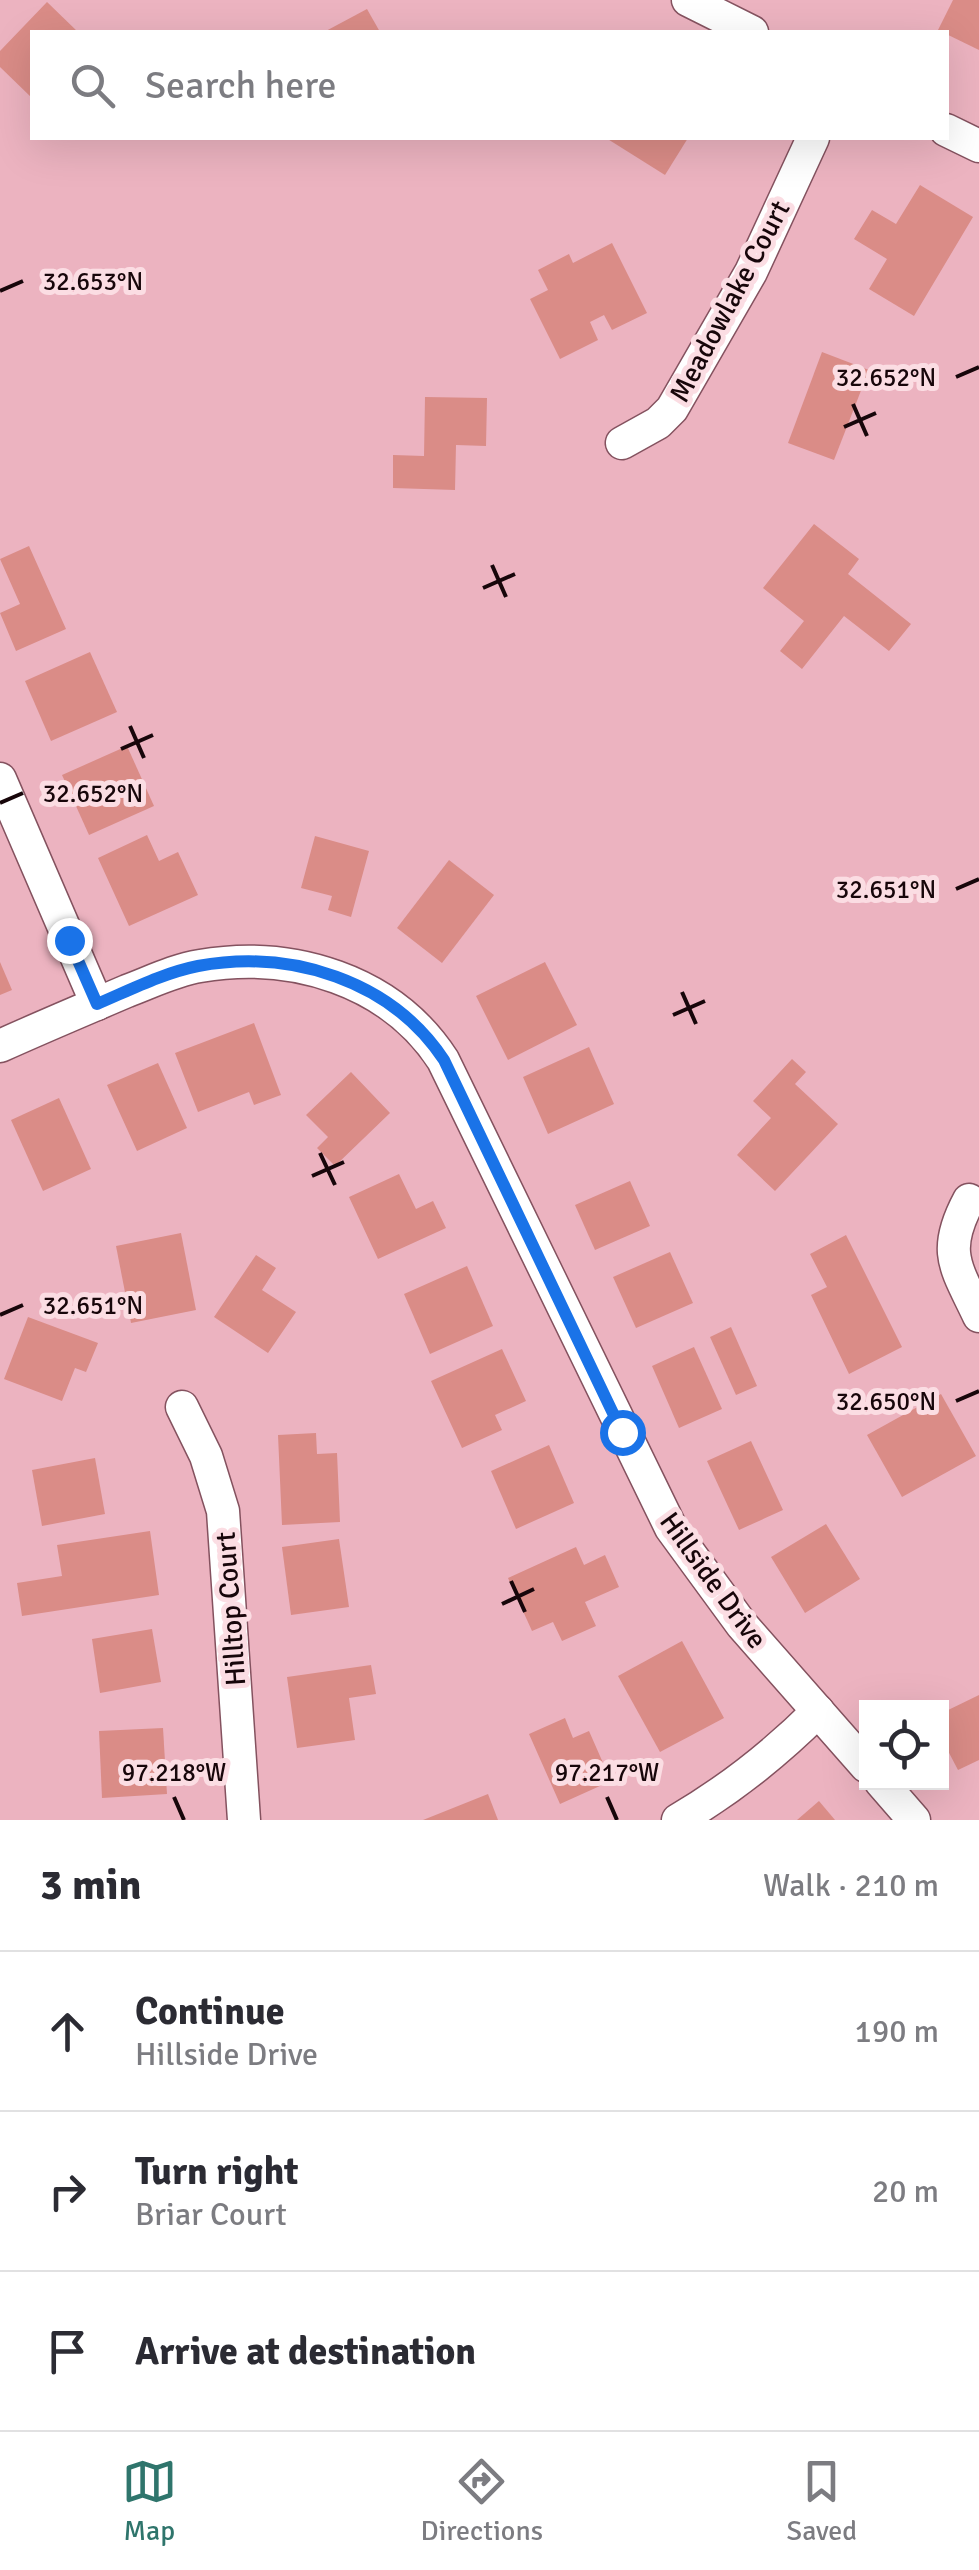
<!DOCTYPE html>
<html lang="en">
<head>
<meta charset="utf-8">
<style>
  body { margin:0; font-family:Signika,sans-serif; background:#f2f2f3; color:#2b2b33 }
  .controls { position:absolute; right:30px; bottom:30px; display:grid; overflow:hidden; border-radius:0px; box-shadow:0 10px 40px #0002 }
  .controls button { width:90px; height:90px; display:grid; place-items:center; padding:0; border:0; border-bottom:2px solid #e1e1e2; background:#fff; color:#2b2b33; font:50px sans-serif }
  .stop { position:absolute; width:30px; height:30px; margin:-22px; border:8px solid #1a73e8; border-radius:50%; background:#fff }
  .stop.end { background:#1a73e8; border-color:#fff; box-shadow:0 2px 10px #0008 }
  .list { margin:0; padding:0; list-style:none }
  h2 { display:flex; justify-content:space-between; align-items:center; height:130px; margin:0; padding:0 40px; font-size:42px }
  h2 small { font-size:32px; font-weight:400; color:#7c7c81 }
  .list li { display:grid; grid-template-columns:65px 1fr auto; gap:30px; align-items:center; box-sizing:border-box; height:160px; padding:0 40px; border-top:2px solid #e1e1e2 }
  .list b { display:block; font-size:38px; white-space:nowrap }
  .list p { margin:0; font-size:32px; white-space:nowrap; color:#7c7c81 }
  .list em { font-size:32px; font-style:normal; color:#7c7c81 }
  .icon { flex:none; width:55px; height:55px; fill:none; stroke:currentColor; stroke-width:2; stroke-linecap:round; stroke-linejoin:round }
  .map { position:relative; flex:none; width:979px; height:1820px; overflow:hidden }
  .search { position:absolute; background:#fff; box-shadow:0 10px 40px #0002; left:30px; right:30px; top:30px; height:110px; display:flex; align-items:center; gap:25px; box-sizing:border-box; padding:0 35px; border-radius:0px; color:#7c7c81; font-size:38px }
  .sheet { height:610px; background:#fff }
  nav { display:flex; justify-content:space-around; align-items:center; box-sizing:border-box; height:140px; border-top:2px solid #e1e1e2; background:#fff; font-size:28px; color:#7c7c81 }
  nav a { display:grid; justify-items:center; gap:5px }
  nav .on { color:#2f756c }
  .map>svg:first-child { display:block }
</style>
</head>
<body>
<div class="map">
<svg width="979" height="1820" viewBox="0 0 979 1820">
  <rect width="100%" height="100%" fill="#ecb3c0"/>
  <!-- building -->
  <g fill="#da8c87">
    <polygon points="953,0 979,0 979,50 938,30"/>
    <polygon points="47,2 78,32 32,32 32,98 0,67 0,51"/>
    <polygon points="367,9 380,32 324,32"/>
    <polygon points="606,138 688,138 665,175"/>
    <polygon points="920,185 973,217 914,316 869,289 887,259 854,239 872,210 896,224"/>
    <polygon points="612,243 647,313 612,330 604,315 590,322 598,340 560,359 530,299 548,290 538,270 569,254 573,263"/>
    <polygon points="822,352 869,370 834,460 788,443"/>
    <polygon points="425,397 487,398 486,446 456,445 455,490 393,488 393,455 424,456"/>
    <polygon points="814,524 859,559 848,574 911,624 889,651 844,616 802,669 780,651 804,621 763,588"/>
    <polygon points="29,546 66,629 16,651 0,613 20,604 0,559"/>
    <polygon points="90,652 117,712 51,741 25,681"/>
    <polygon points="127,746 154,806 89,835 62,775"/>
    <polygon points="147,835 159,861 178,852 198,895 129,926 98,858"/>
    <polygon points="315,836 369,851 351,917 328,910 332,896 301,888"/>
    <polygon points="449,860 494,895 442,963 397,928"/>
    <polygon points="0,962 12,990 0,995"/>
    <polygon points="545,962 577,1025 508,1060 476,996"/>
    <polygon points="254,1023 281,1095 254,1105 249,1092 198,1112 175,1053"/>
    <polygon points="589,1047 614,1104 548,1134 523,1077"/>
    <polygon points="792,1059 806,1072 795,1084 838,1124 775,1191 737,1155 771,1118 753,1101"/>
    <polygon points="158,1063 187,1128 137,1151 107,1085"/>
    <polygon points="351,1072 390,1113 335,1166 317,1148 328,1137 306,1115"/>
    <polygon points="59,1098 91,1169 43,1191 11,1120"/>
    <polygon points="399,1174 416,1209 433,1201 446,1228 378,1259 349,1197"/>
    <polygon points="630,1181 650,1226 595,1250 575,1205"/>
    <polygon points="181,1233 196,1310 131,1323 116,1246"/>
    <polygon points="846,1235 902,1347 849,1374 811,1295 827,1287 810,1254"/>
    <polygon points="670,1252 693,1303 636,1328 613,1277"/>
    <polygon points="256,1255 276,1268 262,1290 296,1312 268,1353 214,1317"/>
    <polygon points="467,1266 493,1326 430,1354 404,1294"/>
    <polygon points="28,1317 98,1343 86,1372 75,1368 62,1401 4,1379"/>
    <polygon points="731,1327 757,1386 736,1395 710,1337"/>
    <polygon points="694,1347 722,1409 679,1428 652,1366"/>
    <polygon points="502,1349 526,1401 495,1415 502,1430 462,1448 431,1381"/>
    <polygon points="941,1394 976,1456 902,1497 867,1435"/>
    <polygon points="316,1433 317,1454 337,1453 340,1522 282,1525 278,1435"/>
    <polygon points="751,1441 783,1510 739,1530 707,1461"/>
    <polygon points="549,1445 574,1503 516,1529 491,1471"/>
    <polygon points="95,1458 105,1514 42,1526 32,1470"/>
    <polygon points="826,1524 860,1579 805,1613 771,1557"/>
    <polygon points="150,1531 159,1595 22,1616 17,1583 62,1576 57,1545"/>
    <polygon points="339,1539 349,1607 291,1615 282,1547"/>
    <polygon points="576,1547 584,1565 605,1555 619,1587 585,1602 596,1626 562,1641 553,1622 532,1631 508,1578"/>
    <polygon points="152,1629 161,1682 100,1693 92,1639"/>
    <polygon points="682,1641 724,1718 660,1752 618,1676"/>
    <polygon points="371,1665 376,1694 349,1698 355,1740 297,1748 287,1677"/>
    <polygon points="979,1695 979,1760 958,1770 947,1749 942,1751 942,1713"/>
    <polygon points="565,1718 573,1738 589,1731 611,1781 560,1804 529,1734"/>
    <polygon points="163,1728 167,1794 102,1798 99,1731"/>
    <polygon points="488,1794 498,1820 423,1820"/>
    <polygon points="819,1801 835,1820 797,1820"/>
  </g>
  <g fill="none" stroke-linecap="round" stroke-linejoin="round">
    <defs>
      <g id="minor">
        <polyline points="688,0 752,32"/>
        <polyline points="946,130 979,146"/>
        <polyline points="622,443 658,423 672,409 751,272 813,138"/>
        <polyline points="0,779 97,1004"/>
        <path d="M0 1046C42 1027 85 1009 127 991 151 982 175 970 200 966 292 950 391 980 443 1060L671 1528 742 1625 866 1766"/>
        <path d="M969 1200C941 1252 956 1267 979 1316"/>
        <polyline points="182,1407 206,1456 223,1511 244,1820"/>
        <polyline points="881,1782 914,1820"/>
        <path d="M678 1820C731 1789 775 1754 818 1711"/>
      </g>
    </defs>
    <!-- minor casing -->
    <use href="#minor" stroke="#84525f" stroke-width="35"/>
    <!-- minor -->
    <use href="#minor" stroke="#fff" stroke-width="32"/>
  </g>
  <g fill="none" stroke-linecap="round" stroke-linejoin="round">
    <!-- route -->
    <path stroke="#1a73e8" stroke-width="12" d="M69 940 97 1004C130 990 163 973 198 966 291 949 391 980 444 1060L622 1432"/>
  </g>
  <!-- ticks -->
  <path fill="none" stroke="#17060a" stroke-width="4" d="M0 291 23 281M956 377 979 367M853 404 867 436M844 427 876 413M492 565 506 597M483 588 515 574M130 726 144 758M121 749 153 735M0 803 23 793M956 889 979 879M682 992 696 1024M673 1015 705 1001M320 1153 335 1185M312 1176 344 1162M0 1315 23 1305M956 1401 979 1391M511 1581 525 1612M502 1604 534 1589M174 1797 184 1820M607 1797 617 1820"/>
  <g text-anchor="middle" stroke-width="10" stroke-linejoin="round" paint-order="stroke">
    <!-- street labels -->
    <g font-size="28" fill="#17060a" stroke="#fbdde3">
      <text transform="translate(729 301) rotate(-62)" y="10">Meadowlake Court</text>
      <text transform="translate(714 1580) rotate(54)" y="10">Hillside Drive</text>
      <text transform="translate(230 1609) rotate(-94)" y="10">Hilltop Court</text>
    </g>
  </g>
  <g font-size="25" text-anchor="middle" fill="#17060a" stroke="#fbdde3" stroke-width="10" stroke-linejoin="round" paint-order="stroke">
    <text x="93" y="290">32.653°N</text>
    <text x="886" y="386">32.652°N</text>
    <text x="93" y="802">32.652°N</text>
    <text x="886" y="898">32.651°N</text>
    <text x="93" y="1314">32.651°N</text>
    <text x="886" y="1410">32.650°N</text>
    <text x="174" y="1781">97.218°W</text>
    <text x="607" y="1781">97.217°W</text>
  </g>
</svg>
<div class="controls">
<button><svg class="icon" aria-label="locate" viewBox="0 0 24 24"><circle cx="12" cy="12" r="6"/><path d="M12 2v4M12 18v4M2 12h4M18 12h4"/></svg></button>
</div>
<div class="stop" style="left:622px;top:1432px"></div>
<div class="stop end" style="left:69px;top:940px"></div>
<div class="search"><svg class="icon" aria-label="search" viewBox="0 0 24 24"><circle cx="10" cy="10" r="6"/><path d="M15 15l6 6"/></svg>Search here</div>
</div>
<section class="sheet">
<h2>3 min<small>Walk · 210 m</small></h2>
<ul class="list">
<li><svg class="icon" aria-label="ahead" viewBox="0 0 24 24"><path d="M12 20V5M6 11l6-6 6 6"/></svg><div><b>Continue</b><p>Hillside Drive</p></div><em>190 m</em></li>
<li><svg class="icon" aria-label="right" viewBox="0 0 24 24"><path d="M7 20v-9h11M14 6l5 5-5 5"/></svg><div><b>Turn right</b><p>Briar Court</p></div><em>20 m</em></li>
<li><svg class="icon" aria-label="arrive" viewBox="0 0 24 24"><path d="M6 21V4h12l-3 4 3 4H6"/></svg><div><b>Arrive at destination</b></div></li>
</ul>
</section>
<nav>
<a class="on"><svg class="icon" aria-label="map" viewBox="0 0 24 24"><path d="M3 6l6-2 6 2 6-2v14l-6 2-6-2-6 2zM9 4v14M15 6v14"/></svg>Map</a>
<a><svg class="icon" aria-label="directions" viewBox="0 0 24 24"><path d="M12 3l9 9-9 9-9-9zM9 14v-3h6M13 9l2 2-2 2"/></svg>Directions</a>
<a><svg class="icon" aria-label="saved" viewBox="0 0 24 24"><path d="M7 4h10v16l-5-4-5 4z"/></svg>Saved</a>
</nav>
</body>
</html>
